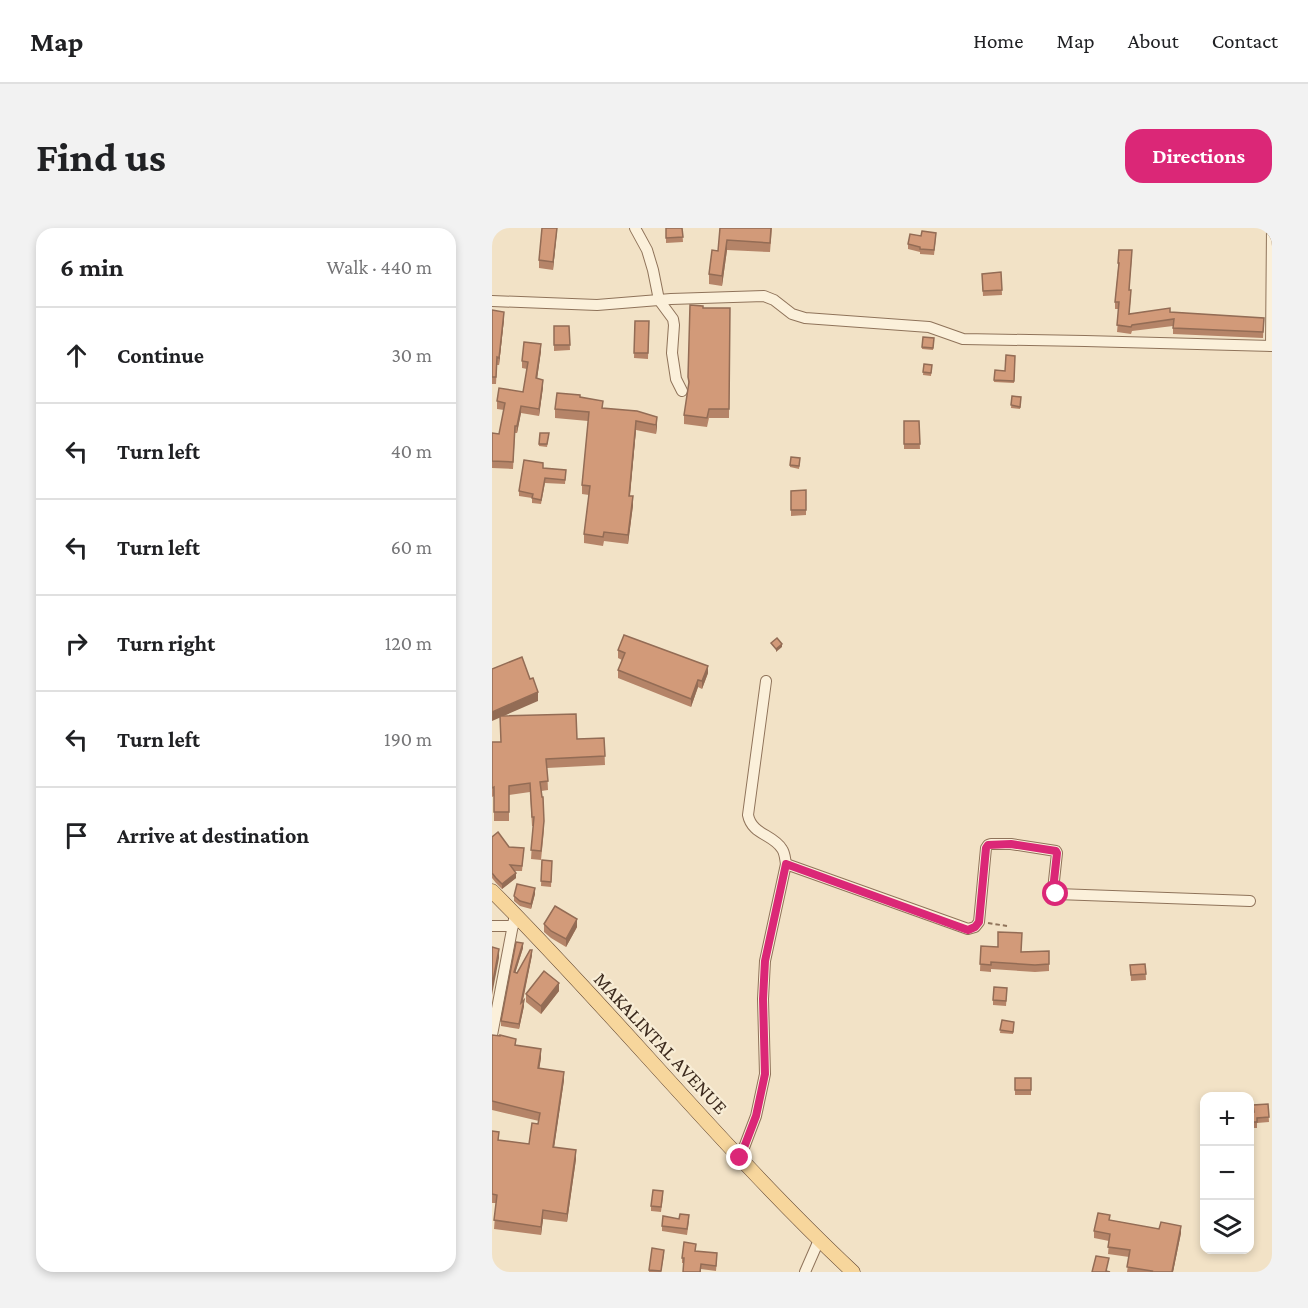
<!DOCTYPE html>
<html lang="en">
<head>
<meta charset="utf-8">
<style>
  body { margin:0; font-family:"Crimson Pro",serif; background:#f2f2f2; color:#202124 }
  .controls { position:absolute; right:18px; bottom:18px; display:grid; overflow:hidden; border-radius:12px; box-shadow:0 3px 9px #0003 }
  .controls button { width:54px; height:54px; display:grid; place-items:center; padding:0; border:0; border-bottom:2px solid #e0e0e0; background:#fff; color:#202124; font:30px sans-serif }
  .stop { position:absolute; width:18px; height:18px; margin:-14px; border:4px solid #db2777; border-radius:50%; background:#fff }
  .stop.end { background:#db2777; border-color:#fff; box-shadow:0 2px 6px #0008 }
  .list { margin:0; padding:0; list-style:none }
  h2 { display:flex; justify-content:space-between; align-items:center; height:78px; margin:0; padding:0 24px; font-size:26px }
  h2 small { font-size:20px; font-weight:400; color:#757577 }
  .list li { display:grid; grid-template-columns:39px 1fr auto; gap:18px; align-items:center; box-sizing:border-box; height:96px; padding:0 24px; border-top:2px solid #e0e0e0 }
  .list b { display:block; font-size:22px; white-space:nowrap }
  .list em { font-size:20px; font-style:normal; color:#757577 }
  .icon { flex:none; width:33px; height:33px; fill:none; stroke:currentColor; stroke-width:2; stroke-linecap:round; stroke-linejoin:round }
  .map { position:relative; flex:none; width:780px; height:1044px; overflow:hidden; border-radius:18px }
  header { display:flex; align-items:center; gap:36px; box-sizing:border-box; height:84px; padding:0 30px; background:#fff; border-bottom:2px solid #e0e0e0 }
  header strong { font-size:28px }
  nav { display:flex; gap:33px; margin-inline-start:auto; font-size:21px }
  .intro { display:flex; align-items:center; justify-content:space-between; box-sizing:border-box; height:144px; padding:0 36px }
  h1 { margin:0; font-size:42px }
  .button { padding:15px 27px; border-radius:18px; background:#db2777; color:#fff; font-size:21px; font-weight:700 }
  main { display:flex; gap:36px; padding:0 36px }
  aside { flex:1; background:#fff; border-radius:18px; box-shadow:0 3px 9px #0003 }
  .map>svg:first-child { display:block }
</style>
</head>
<body>
<header>
<strong>Map</strong>
<nav><a>Home</a><a>Map</a><a>About</a><a>Contact</a></nav>
</header>
<div class="intro"><h1>Find us</h1><a class="button">Directions</a></div>
<main>
<aside>
<h2>6 min<small>Walk · 440 m</small></h2>
<ul class="list">
<li><svg class="icon" aria-label="ahead" viewBox="0 0 24 24"><path d="M12 20V5M6 11l6-6 6 6"/></svg><div><b>Continue</b></div><em>30 m</em></li>
<li><svg class="icon" aria-label="left" viewBox="0 0 24 24"><path d="M17 20v-9H6M10 6l-5 5 5 5"/></svg><div><b>Turn left</b></div><em>40 m</em></li>
<li><svg class="icon" aria-label="left" viewBox="0 0 24 24"><path d="M17 20v-9H6M10 6l-5 5 5 5"/></svg><div><b>Turn left</b></div><em>60 m</em></li>
<li><svg class="icon" aria-label="right" viewBox="0 0 24 24"><path d="M7 20v-9h11M14 6l5 5-5 5"/></svg><div><b>Turn right</b></div><em>120 m</em></li>
<li><svg class="icon" aria-label="left" viewBox="0 0 24 24"><path d="M17 20v-9H6M10 6l-5 5 5 5"/></svg><div><b>Turn left</b></div><em>190 m</em></li>
<li><svg class="icon" aria-label="arrive" viewBox="0 0 24 24"><path d="M6 21V4h12l-3 4 3 4H6"/></svg><div><b>Arrive at destination</b></div></li>
</ul>
</aside>
<div class="map">
<svg width="780" height="1044" viewBox="0 0 780 1044">
  <rect width="100%" height="100%" fill="#f2e2c6"/>
  <g fill="none" stroke-linecap="round" stroke-linejoin="round">
    <defs>
      <g id="minor">
        <polyline points="143,0 155,22 161,42 167,72 181,91 182,97 180,125 184,151 190,163"/>
        <polyline points="0,73 105,77 179,71 272,68 282,72 300,86 313,90 437,99 471,111 593,113 780,118"/>
        <polyline points="779,118 780,0"/>
        <path d="M274 453 256 587C260 607 281 606 290 621 293 625 293 631 294 636"/>
        <polyline points="0,698 21,698"/>
        <polyline points="0,807 23,686"/>
        <polyline points="248,930 264,888 273,846 271,771 273,733 294,636 476,701 483,699 487,694 494,620 496,617 499,616 519,616 564,623 565,625 561,662 565,666 758,673"/>
        <polyline points="313,1044 327,1012"/>
      </g>
      <path id="major" d="M0 663C124 787 233 924 361 1044"/>
    </defs>
    <!-- minor casing -->
    <use href="#minor" stroke="#8f735a" stroke-width="12"/>
    <!-- major casing -->
    <use href="#major" stroke="#5c412e" stroke-width="15"/>
    <!-- path -->
    <g stroke="#8f735a" stroke-width="2" stroke-dasharray="4.5 3" stroke-linecap="butt">
      <polyline points="496,695 515,698"/>
      <polyline points="0,1043 6,1044"/>
    </g>
    <!-- minor -->
    <use href="#minor" stroke="#fbf0da" stroke-width="10"/>
    <!-- major -->
    <use href="#major" stroke="#f7d69c" stroke-width="14"/>
  </g>
  <!-- wall -->
  <g fill="#b58468">
    <polygon points="65,0 61,42 47,40 47,32"/>
    <polygon points="174,0 190,0 191,14 174,15"/>
    <polygon points="228,0 280,0 278,24 235,22 230,58 217,56 217,46 226,23"/>
    <polygon points="429,8 444,9 442,27 428,26 428,24 416,21 416,16"/>
    <polygon points="627,22 640,29 637,62 639,69 637,86 678,84 772,90 771,110 681,106 681,98 640,103 639,106 625,104 627,81 623,81 623,74 626,41"/>
    <polygon points="509,44 510,67 491,68 490,46"/>
    <polygon points="211,80 238,80 237,190 217,190 215,199 192,196 192,187 197,160 196,149"/>
    <polygon points="0,82 12,91 7,137 5,137 4,156 0,156"/>
    <polygon points="143,93 157,93 156,131 142,130"/>
    <polygon points="62,98 77,98 78,122 62,123"/>
    <polygon points="431,109 442,110 441,122 430,121"/>
    <polygon points="49,123 45,151 51,159 47,188 29,185 25,205 23,205 21,241 0,240 0,205 7,206 12,182 5,181 5,173 31,164 35,141 30,140 30,133"/>
    <polygon points="523,128 522,155 502,154 503,142 513,143"/>
    <polygon points="432,136 440,137 439,148 431,147"/>
    <polygon points="520,168 529,169 528,181 519,180"/>
    <polygon points="88,169 111,180 165,198 164,206 144,202 138,268 141,277 136,316 112,313 111,318 92,315 92,306 97,267 90,266 90,257 96,193 63,190 63,181"/>
    <polygon points="412,193 427,193 428,221 412,221"/>
    <polygon points="48,205 57,205 55,219 47,218"/>
    <polygon points="308,233 307,241 298,239 298,237"/>
    <polygon points="51,240 74,242 73,256 53,255 49,276 40,275 40,270 27,268 27,263"/>
    <polygon points="314,262 314,287 299,288 299,263"/>
    <polygon points="126,422 216,445 210,461 206,459 199,479 126,450 126,442 130,432 126,430"/>
    <polygon points="46,473 11,488 85,511 112,510 113,537 55,540 56,562 49,563 52,602 49,632 39,631 41,598 40,598 38,564 17,567 17,593 2,593 2,568 0,569 0,514 9,514 8,489"/>
    <polygon points="0,609 17,619 32,620 30,643 22,643 24,650 10,661 4,655 0,650"/>
    <polygon points="50,632 60,633 59,659 49,658"/>
    <polygon points="43,666 39,681 28,678 22,673 22,668"/>
    <polygon points="52,696 85,699 74,719 59,710 52,704"/>
    <polygon points="24,714 31,720 23,745 25,745 40,727 31,773 32,778 27,801 9,798 9,793"/>
    <polygon points="489,718 529,724 557,723 557,743 543,744 499,741 499,744 488,743"/>
    <polygon points="653,736 654,752 639,753 638,737"/>
    <polygon points="515,760 514,778 501,777 501,772"/>
    <polygon points="67,763 49,786 34,774 34,766"/>
    <polygon points="510,792 522,794 521,806 508,805"/>
    <polygon points="0,807 24,817 49,830 47,840 72,852 62,919 84,931 75,994 51,991 49,1007 2,1001 4,975 0,975 0,903 7,912 37,916 47,893 0,882"/>
    <rect x="523" y="850" width="16" height="17"/>
    <polygon points="776,876 777,894 765,895 765,900 758,900 758,884 761,884"/>
    <polygon points="171,968 169,984 159,983 159,978"/>
    <polygon points="187,991 197,993 195,1007 170,1003 170,998"/>
    <polygon points="618,992 689,1005 681,1044 635,1044 637,1029 616,1026 617,1013 602,1010 602,1003"/>
    <polygon points="204,1023 225,1030 224,1043 209,1041 209,1044 191,1044 192,1035 190,1035 190,1030"/>
    <polygon points="172,1027 169,1044 157,1044 157,1042"/>
  </g>
  <!-- shaded-wall -->
  <g fill="#936c55">
    <polygon points="65,0 65,3 61,42 61,34"/>
    <polygon points="235,12 235,22 230,58 230,48"/>
    <polygon points="12,84 12,91 7,137 7,130"/>
    <polygon points="49,116 49,123 44,158 44,150"/>
    <polygon points="51,152 51,159 47,188 47,181"/>
    <polygon points="29,178 29,185 25,205 25,198"/>
    <polygon points="165,189 165,198 164,206 164,197"/>
    <polygon points="144,193 144,202 137,276 137,268"/>
    <polygon points="141,268 141,277 136,316 136,307"/>
    <polygon points="290,416 290,419 284,424 284,421"/>
    <polygon points="216,438 216,445 210,461 210,453"/>
    <polygon points="206,452 206,459 199,479 199,471"/>
    <polygon points="46,464 46,473 0,493 0,484"/>
    <polygon points="24,645 24,650 10,661 10,656"/>
    <polygon points="43,660 43,666 39,681 39,676"/>
    <polygon points="85,691 85,699 74,719 74,711"/>
    <polygon points="31,715 31,720 22,749 22,744"/>
    <polygon points="7,721 7,730 0,767 0,758"/>
    <polygon points="40,722 40,727 29,780 29,775"/>
    <polygon points="67,755 67,763 49,786 49,778"/>
    <polygon points="32,772 32,778 27,801 27,796"/>
    <polygon points="49,821 49,830 46,849 46,840"/>
    <polygon points="72,844 72,852 61,927 61,919"/>
    <polygon points="84,922 84,931 75,994 75,986"/>
    <polygon points="51,982 51,991 49,1007 49,999"/>
    <polygon points="689,998 689,1005 681,1044 680,1044"/>
  </g>
  <!-- building -->
  <g fill="#d29a79" stroke="#936c55" stroke-width="1.5">
    <polygon points="50,0 65,0 61,34 47,32"/>
    <polygon points="174,0 190,0 191,9 174,10"/>
    <polygon points="228,0 279,0 278,15 235,12 230,48 217,46 220,22 226,23"/>
    <polygon points="430,3 444,5 442,22 428,21 428,19 416,16 418,6 429,8"/>
    <polygon points="627,22 640,22 637,62 639,62 637,86 678,80 678,84 772,90 771,104 681,100 682,91 640,97 639,99 625,97 627,74 623,74 627,35 626,35"/>
    <polygon points="509,44 510,62 491,63 490,46"/>
    <polygon points="198,77 211,78 211,80 238,80 237,181 217,181 215,190 192,187 197,154 196,149"/>
    <polygon points="0,82 12,84 7,130 5,129 4,149 0,149"/>
    <polygon points="143,93 157,93 156,125 142,125"/>
    <polygon points="62,98 77,98 78,117 62,117"/>
    <polygon points="431,109 442,110 441,120 430,119"/>
    <polygon points="32,114 49,116 44,150 51,152 47,181 29,178 25,198 23,198 21,234 0,233 0,205 7,206 13,175 5,173 7,160 31,164 36,134 30,133"/>
    <polygon points="514,127 523,128 522,153 502,152 503,142 513,143"/>
    <polygon points="432,136 440,137 439,145 431,144"/>
    <polygon points="65,165 88,167 88,169 111,173 110,180 145,183 165,189 164,197 144,193 137,268 141,268 136,307 112,304 111,309 92,306 98,258 90,257 97,184 63,181"/>
    <polygon points="520,168 529,169 528,179 519,177"/>
    <polygon points="412,193 427,193 428,216 412,216"/>
    <polygon points="48,205 57,205 55,216 47,216"/>
    <polygon points="299,229 308,230 307,238 298,237"/>
    <polygon points="32,232 51,235 51,240 74,242 73,252 53,250 49,272 40,270 41,266 27,263"/>
    <polygon points="314,262 314,282 299,282 299,263"/>
    <polygon points="132,407 216,438 210,453 206,452 199,471 126,442 133,425 126,422"/>
    <polygon points="285,410 290,416 284,421 279,415"/>
    <polygon points="30,429 38,451 41,450 46,464 0,484 0,441"/>
    <polygon points="84,486 85,511 112,510 113,528 54,531 56,553 48,554 50,569 51,569 52,593 49,623 39,622 42,589 40,589 38,555 17,558 17,584 2,584 2,559 0,560 0,514 9,514 8,488"/>
    <polygon points="6,604 17,619 32,620 30,638 18,637 24,645 10,656 4,650 0,645 0,609"/>
    <polygon points="50,632 60,633 59,654 49,653"/>
    <polygon points="25,656 43,660 39,676 28,673 22,668"/>
    <polygon points="63,678 85,691 74,711 59,703 52,696"/>
    <polygon points="506,704 530,705 529,724 557,723 557,736 543,737 499,734 499,737 488,736 489,718 506,719"/>
    <polygon points="24,714 31,715 22,744 25,745 38,722 40,722 29,775 32,772 27,796 9,793"/>
    <polygon points="0,719 7,721 0,758"/>
    <polygon points="653,736 654,746 639,747 638,737"/>
    <polygon points="52,743 67,755 49,778 34,766"/>
    <polygon points="502,759 515,760 514,773 501,772"/>
    <polygon points="510,792 522,794 521,804 508,802"/>
    <polygon points="0,807 8,808 8,807 24,811 23,817 49,821 46,840 72,844 61,919 84,922 75,986 51,982 49,999 2,992 5,967 0,966 0,903 7,904 6,912 37,916 40,895 46,896 48,885 0,873"/>
    <rect x="523" y="850" width="16" height="12"/>
    <polygon points="776,876 777,889 765,890 765,894 758,894 758,884 762,884 761,877"/>
    <polygon points="161,962 171,963 169,979 159,978"/>
    <polygon points="606,985 618,987 617,992 667,1001 669,994 689,998 680,1044 659,1044 660,1043 635,1039 638,1022 616,1019 618,1006 602,1003"/>
    <polygon points="188,986 197,987 195,1001 170,998 171,988 187,991"/>
    <polygon points="192,1014 204,1016 203,1023 225,1025 224,1038 209,1036 208,1044 191,1044 192,1030 190,1030"/>
    <polygon points="160,1020 172,1022 169,1043 157,1042"/>
    <polygon points="604,1028 617,1030 614,1043 618,1044 600,1044"/>
  </g>
  <g fill="none" stroke-linecap="round" stroke-linejoin="round">
    <!-- route -->
    <polyline stroke="#db2777" stroke-width="8" points="248,930 264,888 273,846 271,771 273,733 294,636 476,702 483,699 487,694 494,620 496,617 519,616 564,623 565,625 561,662 564,666"/>
  </g>
  <g text-anchor="middle" stroke-width="4.5" stroke-linejoin="round" paint-order="stroke">
    <!-- street labels -->
    <g font-size="20" fill="#3e2c1f" stroke="#f8edd6">
      <text transform="translate(169 815) rotate(47)" y="7">MAKALINTAL AVENUE</text>
    </g>
  </g>
</svg>
<div class="controls">
<button>+</button>
<button>−</button>
<button><svg class="icon" aria-label="layers" viewBox="0 0 24 24"><path d="M12 4l9 5-9 5-9-5zM3 14l9 5 9-5"/></svg></button>
</div>
<div class="stop" style="left:564px;top:666px"></div>
<div class="stop end" style="left:248px;top:930px"></div>
</div>
</main>
</body>
</html>
